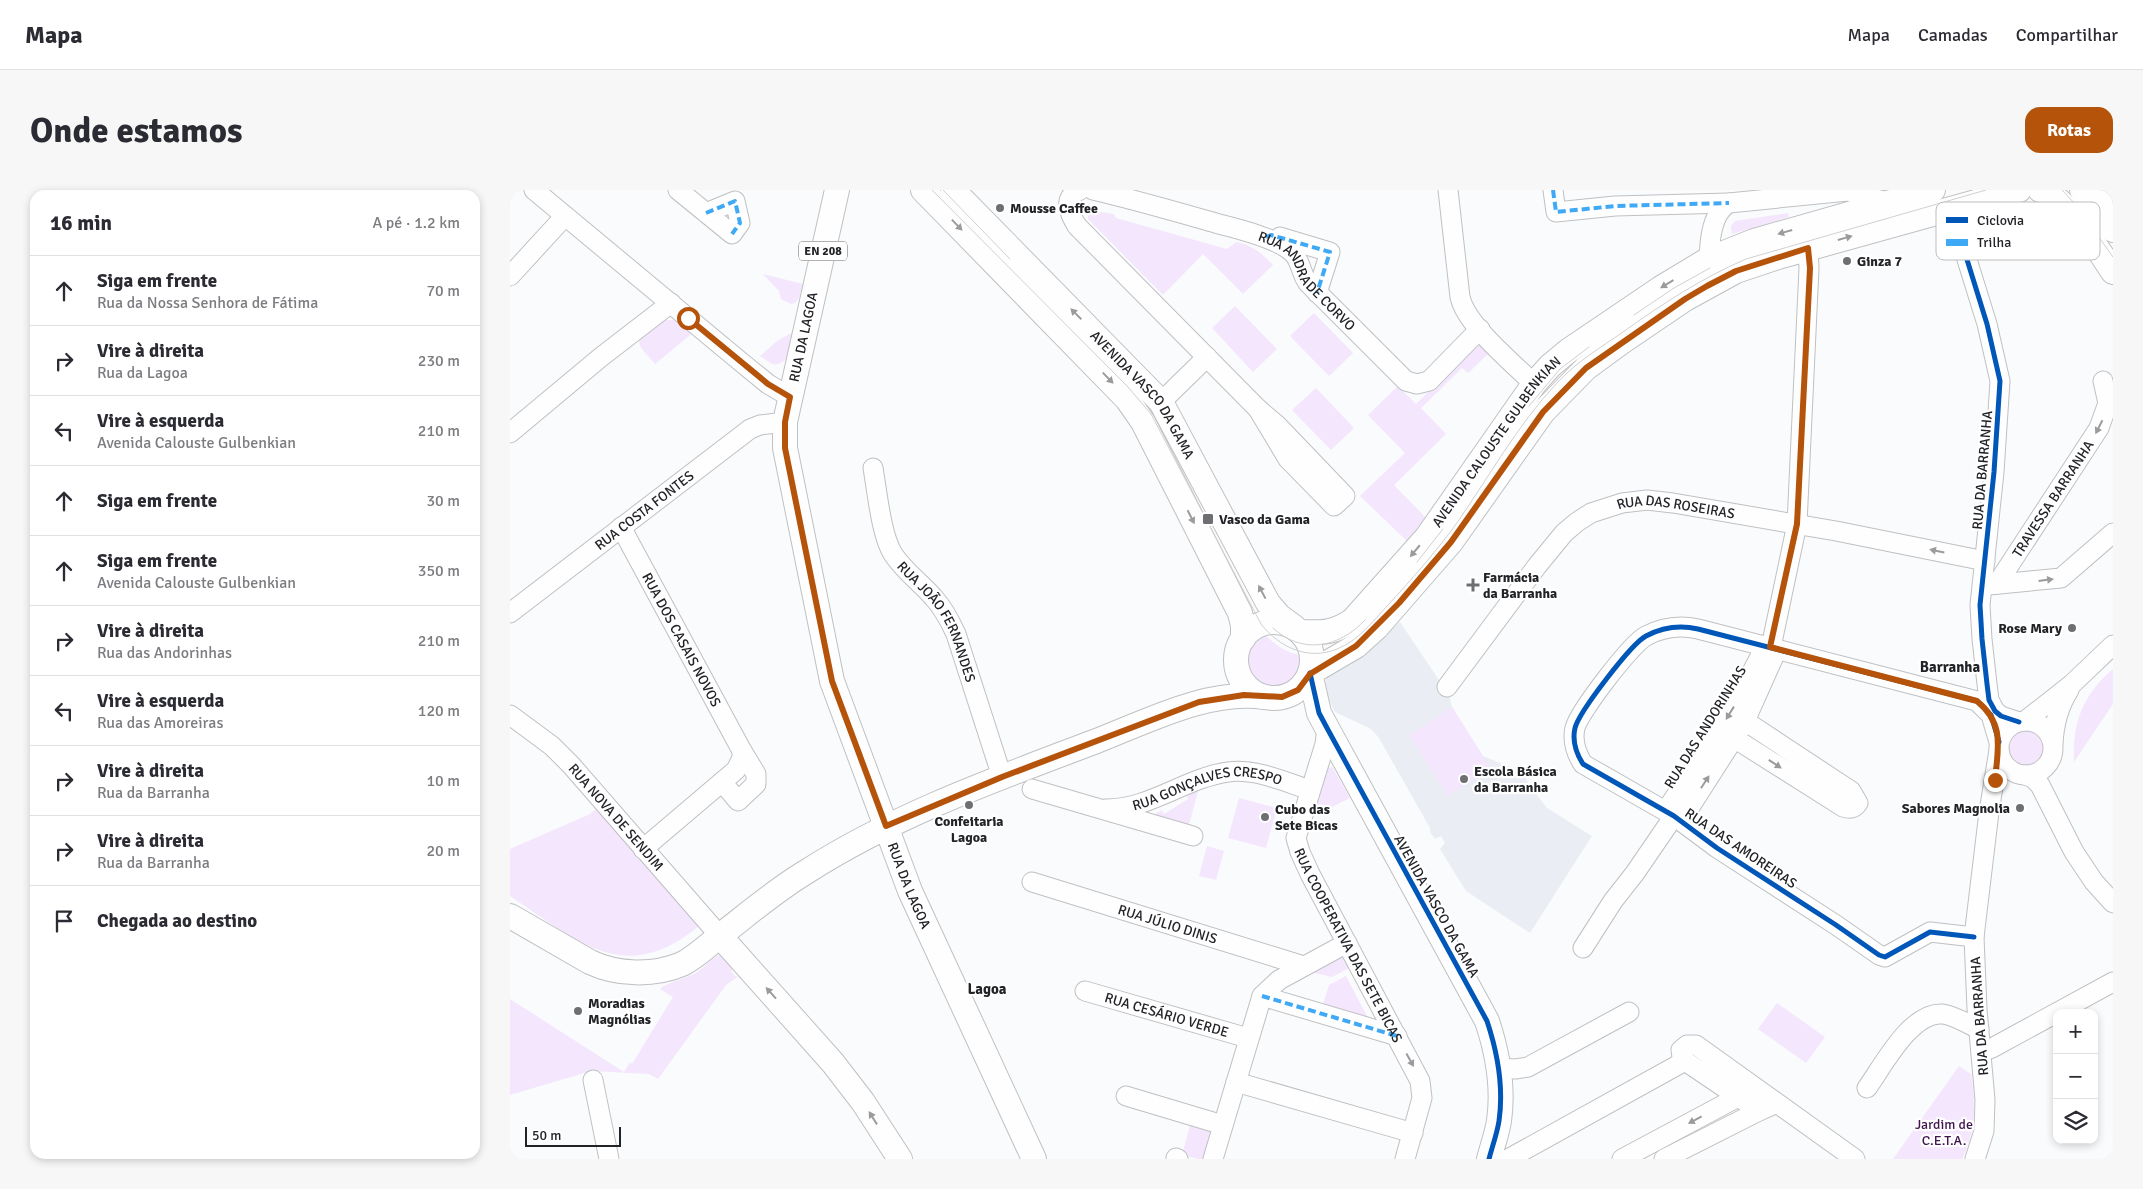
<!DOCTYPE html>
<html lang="pt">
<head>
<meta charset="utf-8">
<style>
  body { margin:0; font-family:Signika,sans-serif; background:#f7f7f7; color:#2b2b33 }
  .controls { position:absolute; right:15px; bottom:15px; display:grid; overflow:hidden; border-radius:10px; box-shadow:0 2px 8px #0003 }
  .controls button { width:45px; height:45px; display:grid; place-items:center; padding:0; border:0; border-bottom:1px solid #e1e1e2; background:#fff; color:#2b2b33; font:25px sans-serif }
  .scale { position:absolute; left:15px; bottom:12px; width:96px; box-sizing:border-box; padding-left:5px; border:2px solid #222327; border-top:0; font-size:14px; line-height:18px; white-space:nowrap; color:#222327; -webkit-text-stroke:4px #fff; paint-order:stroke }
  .stop { position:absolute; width:15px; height:15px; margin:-11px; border:4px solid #b45309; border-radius:50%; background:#fff }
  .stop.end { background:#b45309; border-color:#fff; box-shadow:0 1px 5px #0008 }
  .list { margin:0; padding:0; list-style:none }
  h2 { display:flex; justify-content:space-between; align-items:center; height:65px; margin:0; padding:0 20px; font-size:21px }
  h2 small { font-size:16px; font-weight:400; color:#7c7c81 }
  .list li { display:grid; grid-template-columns:32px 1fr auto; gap:15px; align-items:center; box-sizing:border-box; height:70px; padding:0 20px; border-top:1px solid #e1e1e2 }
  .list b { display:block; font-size:19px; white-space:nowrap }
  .list p { margin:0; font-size:16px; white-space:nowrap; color:#7c7c81 }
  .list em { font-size:16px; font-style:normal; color:#7c7c81 }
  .icon { flex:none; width:28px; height:28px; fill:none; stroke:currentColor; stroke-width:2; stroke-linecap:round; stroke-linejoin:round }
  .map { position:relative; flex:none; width:1603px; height:969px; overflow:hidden; border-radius:15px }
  header { display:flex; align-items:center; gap:30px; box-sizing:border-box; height:70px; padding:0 25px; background:#fff; border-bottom:1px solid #e1e1e2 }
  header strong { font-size:24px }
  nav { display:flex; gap:28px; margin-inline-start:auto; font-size:18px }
  .intro { display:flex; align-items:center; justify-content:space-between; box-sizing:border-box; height:120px; padding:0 30px }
  h1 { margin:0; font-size:35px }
  .button { padding:12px 22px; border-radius:15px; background:#b45309; color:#fff; font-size:18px; font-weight:700 }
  main { display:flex; gap:30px; padding:0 30px }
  aside { flex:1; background:#fff; border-radius:15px; box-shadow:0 2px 8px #0003 }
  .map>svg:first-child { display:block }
</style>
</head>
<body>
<header>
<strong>Mapa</strong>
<nav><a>Mapa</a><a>Camadas</a><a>Compartilhar</a></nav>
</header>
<div class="intro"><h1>Onde estamos</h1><a class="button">Rotas</a></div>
<main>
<aside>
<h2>16 min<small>A pé · 1.2 km</small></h2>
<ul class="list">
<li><svg class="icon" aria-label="ahead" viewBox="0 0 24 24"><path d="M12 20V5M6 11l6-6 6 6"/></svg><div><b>Siga em frente</b><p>Rua da Nossa Senhora de Fátima</p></div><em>70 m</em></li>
<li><svg class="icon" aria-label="right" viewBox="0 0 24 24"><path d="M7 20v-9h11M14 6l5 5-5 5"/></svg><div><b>Vire à direita</b><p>Rua da Lagoa</p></div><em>230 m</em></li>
<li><svg class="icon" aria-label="left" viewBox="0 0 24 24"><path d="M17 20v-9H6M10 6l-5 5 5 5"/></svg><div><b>Vire à esquerda</b><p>Avenida Calouste Gulbenkian</p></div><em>210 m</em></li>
<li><svg class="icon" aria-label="ahead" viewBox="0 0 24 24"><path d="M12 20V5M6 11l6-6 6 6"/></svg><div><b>Siga em frente</b></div><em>30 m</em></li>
<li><svg class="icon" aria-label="ahead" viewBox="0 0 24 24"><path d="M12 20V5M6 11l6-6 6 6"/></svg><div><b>Siga em frente</b><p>Avenida Calouste Gulbenkian</p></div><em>350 m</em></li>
<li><svg class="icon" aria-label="right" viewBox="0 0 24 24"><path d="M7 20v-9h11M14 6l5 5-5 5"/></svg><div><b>Vire à direita</b><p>Rua das Andorinhas</p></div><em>210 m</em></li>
<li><svg class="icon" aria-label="left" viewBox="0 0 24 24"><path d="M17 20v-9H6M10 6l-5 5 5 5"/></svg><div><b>Vire à esquerda</b><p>Rua das Amoreiras</p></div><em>120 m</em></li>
<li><svg class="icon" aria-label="right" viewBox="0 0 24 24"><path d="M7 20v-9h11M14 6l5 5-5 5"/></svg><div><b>Vire à direita</b><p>Rua da Barranha</p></div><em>10 m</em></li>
<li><svg class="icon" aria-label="right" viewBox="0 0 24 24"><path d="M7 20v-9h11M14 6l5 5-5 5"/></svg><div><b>Vire à direita</b><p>Rua da Barranha</p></div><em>20 m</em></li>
<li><svg class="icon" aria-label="arrive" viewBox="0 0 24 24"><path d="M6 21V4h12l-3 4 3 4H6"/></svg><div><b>Chegada ao destino</b></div></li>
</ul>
</aside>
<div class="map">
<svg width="1603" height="969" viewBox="0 0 1603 969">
  <rect width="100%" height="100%" fill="#fafbfc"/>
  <!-- built -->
  <polygon fill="#eaedf3" points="890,432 939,505 942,517 973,566 1013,582 1019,595 1037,618 1082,646 1020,743 956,701 930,659 935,653 931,646 925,649 920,642 920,638 869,548 861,539 825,522 813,499 818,483 839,473"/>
  <!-- green -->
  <g fill="#f4e6fd">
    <path d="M583 21 604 24 606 28 717 59 726 52C742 55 752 63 763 75L733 104 693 64 653 105 578 29V24Z"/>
    <polygon points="1278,23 1279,27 1222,44 1221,36 1225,31"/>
    <polygon points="253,84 293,94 289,108 285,113 281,114 271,109 269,101"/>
    <polygon points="725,116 767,159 743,182 702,138"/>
    <polygon points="804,123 843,163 819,186 780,146"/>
    <polygon points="154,130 169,130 185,141 145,174 131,158 129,152 132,147"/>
    <path d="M285 141C281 155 281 176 262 174L250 166 267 151Z"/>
    <polygon points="969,152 979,163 958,183 952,178 911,218 936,244 884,295 918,330 899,353 850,306 895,263 858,225 888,196 906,214"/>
    <polygon points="806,198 844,238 821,260 782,220"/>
    <path d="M752 442C765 455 777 464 796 466 791 521 725 503 735 462 738 453 744 446 752 442Z"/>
    <path d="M1603 479V514L1564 572C1562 532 1573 505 1603 479Z"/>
    <polygon points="942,517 981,579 938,606 899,545"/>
    <circle cx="1516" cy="558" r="17"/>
    <polygon points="822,577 840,608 800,628 817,578"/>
    <polygon points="689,598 678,638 640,627 652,620 654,624 678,609 677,606"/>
    <polygon points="729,608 767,618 756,658 718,648"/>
    <path d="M88 617 190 735C114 799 67 750 0 706V659L80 624Z"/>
    <polygon points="697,656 714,661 706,690 689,686"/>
    <path d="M211 764 227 776 221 781 226 787 232 784 216 795 148 889 139 884 81 881 0 905V809L114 882 120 872 122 874 163 807 150 799C155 793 177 788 186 783 195 777 202 767 211 764Z"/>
    <polygon points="833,765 843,776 822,787 800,782"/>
    <polygon points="836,786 860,832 812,817 819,795"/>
    <polygon points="1267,813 1315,847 1296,873 1248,839"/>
    <path d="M1449 876 1461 884C1466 913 1466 942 1452 969H1383Z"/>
    <polygon points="681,932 706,939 698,969 688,969 672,965"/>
  </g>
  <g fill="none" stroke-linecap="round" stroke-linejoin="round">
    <defs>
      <g id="minor">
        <polyline points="24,0 231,172 258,194 280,207"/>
        <polyline points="168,0 222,44 230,33 225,11 196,23"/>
        <path d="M570 0C552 8 559 23 567 36L748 219"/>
        <path id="s1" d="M583 0C626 10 667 22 709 34 729 39 769 49 783 63 791 71 791 84 798 93L896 191 907 194 919 191 970 139"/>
        <path d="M938 0 950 107C956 135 1003 173 1024 194"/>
        <polyline points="1043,0 1046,22 1105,16 1219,13"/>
        <polyline points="1588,0 1603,19"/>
        <polyline points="1441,18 1477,134 1490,191 1484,282 1470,415 1472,449 1477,494 1479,510 1485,521 1491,526 1509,532"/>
        <polyline points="770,47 820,62 807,103"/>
        <path d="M1199 80C1199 60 1199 24 1219 13L1338 1 1380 13"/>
        <polyline points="0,86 55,26"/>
        <polyline points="651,212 697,167"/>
        <polygon points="748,219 767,235 835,306 824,316 778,269"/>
        <polyline points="0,243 91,167 161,113"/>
        <path id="s2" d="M363 278C367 300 371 345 383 364 394 381 411 393 424 408 434 419 440 431 446 444L492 587"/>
        <path id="s3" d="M111 337 232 561V568L226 580 133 659"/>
        <path id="s4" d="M1487 394 1589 238 1598 213 1593 191"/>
        <polyline points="1479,395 1551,388 1603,343"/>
        <path id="s5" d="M0 423 240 239 250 235 275 232"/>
        <polyline points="1261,457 1287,334 1299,78 1298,58"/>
        <path id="s6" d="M937 497 1027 376 1054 343 1067 332 1081 323 1112 313 1137 310 1163 313 1326 341 1475 371"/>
        <path id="s7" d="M0 525 42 556 61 575 203 738"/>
        <circle cx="1516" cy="558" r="27"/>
        <polyline points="1515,531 1562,494 1603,455"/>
        <path id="s8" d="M817 538 815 554 786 648 790 662 800 684 910 891 912 908 895 969"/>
        <path d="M1224 548 1333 617C1340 619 1344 619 1348 613L1341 601 1235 531"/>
        <path d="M1543 554C1544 534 1548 517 1559 500"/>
        <polyline points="1515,585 1523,588 1530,595 1564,662 1584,692 1603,713"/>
        <polyline points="212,592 228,611 246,594 246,584 232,561"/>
        <polyline points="522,599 683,646"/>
        <path id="s9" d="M595 619C639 620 675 588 718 582 745 578 775 592 800 600"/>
        <path id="s10" d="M522 692 794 776"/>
        <path d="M1464 747 1420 742 1375 767 1369 765 1326 735 1207 658 1164 626 1073 574C1066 563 1062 551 1065 538 1069 522 1121 454 1136 446 1153 437 1170 435 1188 439L1467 511 1481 525 1489 552"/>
        <polyline points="1073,758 1103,711 1125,683 1164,626 1176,623 1235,531 1265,464 1261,457 1253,461 1221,522 1161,613 1164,626"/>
        <path id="s11" d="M575 801 738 848"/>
        <polyline points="752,806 887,846"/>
        <polyline points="1471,861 1482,858 1603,792"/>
        <polyline points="990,878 1005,879 1018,877 1119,822"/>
        <polyline points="83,890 99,969"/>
        <polyline points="726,892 903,943"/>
        <path d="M1357 898C1373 876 1401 821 1433 824 1445 826 1458 834 1469 839"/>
        <polyline points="616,906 713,935"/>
        <polyline points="1267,913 1249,921 1175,871 1172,867 1171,860 1177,855 1186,855 1345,969"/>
        <polyline points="666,968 668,969"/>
        <polyline points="703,969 752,806 769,790 837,753"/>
        <polyline points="998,969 1175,871"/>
        <polyline points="1112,969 1228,907 1235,900"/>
        <polyline points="1154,969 1249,921"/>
        <polyline points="1465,969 1474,941 1475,910 1467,819 1464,747 1479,622 1489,560"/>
      </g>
      <g id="major">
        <path id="s12" d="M327 0 275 232V258L322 491 400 701 524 969"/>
        <polyline points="413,0 617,209 633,232 730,423 733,435 733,449"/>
        <path id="s13" d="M443 0 651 212 758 413 769 426 784 437"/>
        <path d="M1530 0C1555 4 1588 60 1603 82"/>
        <polyline points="1572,0 1603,40"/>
        <circle cx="764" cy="470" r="38"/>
        <path id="s14" d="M790 442C812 443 825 443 843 430L917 347 1024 194 1040 176 1058 161 1151 98 1199 69 1244 51 1423 0"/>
        <polyline points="800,483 846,456 867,437 941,352 1033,222 1076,178 1113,151 1175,109 1226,81 1268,67 1509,0"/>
        <path d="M800 483 809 523 817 538 977 831C988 864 994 896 989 931 987 944 982 957 979 969"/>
        <path d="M0 726 80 772C107 785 144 786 172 774 186 767 199 754 211 745 239 723 266 700 296 682 385 625 486 589 584 552 636 532 698 499 754 507"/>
        <polyline points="210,746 323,873 353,912 390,969"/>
      </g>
    </defs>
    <!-- minor casing -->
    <use href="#minor" stroke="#bfc0c2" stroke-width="21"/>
    <!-- major casing -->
    <use href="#major" stroke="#bfc0c2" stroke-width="26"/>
    <!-- minor -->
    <use href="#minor" stroke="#fefeff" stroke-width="19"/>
    <!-- major -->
    <use href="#major" stroke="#fefeff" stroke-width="24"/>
    <!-- tram -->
    <g stroke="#d0d0d1" stroke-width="1">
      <path d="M422 0 618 197 641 224 751 434C769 457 798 471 827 459 848 451 863 431 878 415 901 390 924 364 944 337 978 289 1007 235 1047 193 1066 172 1090 158 1113 142 1152 114 1192 88 1236 69L1476 0"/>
      <polyline points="433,0 500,69"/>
      <polyline points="1552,0 1566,15 1603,67"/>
      <polyline points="1124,125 1164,98 1200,78"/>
      <polyline points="1019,216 1050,179 1079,157"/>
      <polyline points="907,372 933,339"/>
      <path d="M763 438C792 465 829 458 855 430"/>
    </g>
    <!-- quiet -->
    <g stroke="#3fa9f5" stroke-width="4" stroke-dasharray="8 4" stroke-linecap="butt">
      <polyline points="1043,0 1046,22 1105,16 1219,13"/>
      <polyline points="196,23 225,11 230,33 222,44"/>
      <polyline points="756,47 761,45 820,62 807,103"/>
      <polyline points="752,806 887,846"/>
    </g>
    <defs>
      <g id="cycleway">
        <polyline points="1441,18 1477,134 1490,191 1484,282 1470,415 1472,449 1477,494 1479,510 1485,521 1491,526 1509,532"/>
        <path d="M800 483 809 523 817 538 977 831C988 864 994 896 989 931 987 944 982 957 979 969"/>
        <path d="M1464 747 1420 742 1375 767 1369 765 1326 735 1207 658 1164 626 1073 574C1066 563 1062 551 1065 538 1069 522 1121 454 1136 446 1153 437 1170 435 1188 439L1467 511 1481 525 1489 552"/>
      </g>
    </defs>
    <!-- cycleway casing -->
    <use href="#cycleway" stroke="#fff" stroke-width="8"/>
    <!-- cycleway -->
    <use href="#cycleway" stroke="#0057b8" stroke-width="5"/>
  </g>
  <!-- one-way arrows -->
  <defs><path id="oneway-solid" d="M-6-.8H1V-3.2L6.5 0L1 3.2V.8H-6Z" transform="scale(1.25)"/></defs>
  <g fill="#9b9b9e">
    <use href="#oneway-solid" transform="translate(447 35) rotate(46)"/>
    <use href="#oneway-solid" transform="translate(1275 42) rotate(164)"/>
    <use href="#oneway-solid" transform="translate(1335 48) rotate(-16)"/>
    <use href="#oneway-solid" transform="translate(1157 94) rotate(149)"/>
    <use href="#oneway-solid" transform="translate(566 124) rotate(-135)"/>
    <use href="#oneway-solid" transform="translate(598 188) rotate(46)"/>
    <use href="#oneway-solid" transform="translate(1589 237) rotate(117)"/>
    <use href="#oneway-solid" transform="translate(681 327) rotate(63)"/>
    <use href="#oneway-solid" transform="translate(905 361) rotate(130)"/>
    <use href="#oneway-solid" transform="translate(1427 361) rotate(-168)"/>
    <use href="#oneway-solid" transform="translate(1536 390) rotate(-7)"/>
    <use href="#oneway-solid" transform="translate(752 402) rotate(-118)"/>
    <use href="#oneway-solid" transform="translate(1220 523) rotate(122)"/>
    <use href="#oneway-solid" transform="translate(1265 574) rotate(33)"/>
    <use href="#oneway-solid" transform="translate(1195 592) rotate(-57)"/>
    <use href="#oneway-solid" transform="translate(261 803) rotate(-132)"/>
    <use href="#oneway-solid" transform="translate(900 870) rotate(61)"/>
    <use href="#oneway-solid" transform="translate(363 928) rotate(-122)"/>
    <use href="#oneway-solid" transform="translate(1185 930) rotate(152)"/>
  </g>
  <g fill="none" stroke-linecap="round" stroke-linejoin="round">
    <!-- route -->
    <path stroke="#b45309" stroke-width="6" d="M178 128 258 194 280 207 275 232V258L322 491 376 636 492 587 689 512 734 505 772 507 788 500 800 484 846 456 889 413 941 352 1033 222 1076 178 1175 109 1197 96 1226 81 1298 58 1300 78 1287 334 1260 457 1467 511C1495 534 1488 558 1485 590"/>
  </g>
  <!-- markers -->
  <g fill="#6e6f72" stroke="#fff" stroke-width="2">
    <circle cx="490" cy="18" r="5"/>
    <circle cx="1337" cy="71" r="5"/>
    <rect x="692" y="323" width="12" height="12" rx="2.5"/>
    <path d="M960.5 387.5h5v5h5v5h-5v5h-5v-5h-5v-5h5z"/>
    <circle cx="1562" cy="438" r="5"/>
    <circle cx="954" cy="589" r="5"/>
    <circle cx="459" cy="615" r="5"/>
    <circle cx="1510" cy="618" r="5"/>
    <circle cx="755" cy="627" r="5"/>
    <circle cx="68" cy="821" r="5"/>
  </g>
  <g text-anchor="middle" stroke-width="4.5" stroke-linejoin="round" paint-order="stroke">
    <!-- shield labels -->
    <rect fill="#fff" stroke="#646568" stroke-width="1" x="289" y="51.5" width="48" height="19" rx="4"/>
    <g font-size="12" font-weight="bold" fill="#222327">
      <text x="313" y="65">EN 208</text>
    </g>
    <!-- poi labels -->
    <g font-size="14" font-weight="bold" fill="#222327" stroke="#fff" text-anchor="start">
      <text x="500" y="23">Mousse Caffee</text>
      <text x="1347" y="76">Ginza 7</text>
      <text x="709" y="334">Vasco da Gama</text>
      <text x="973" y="392">Farmácia<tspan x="973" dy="16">da Barranha</tspan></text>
      <text x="1552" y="443" text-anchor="end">Rose Mary</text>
      <text x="964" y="586">Escola Básica<tspan x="964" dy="16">da Barranha</tspan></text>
      <text x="1500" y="623" text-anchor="end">Sabores Magnolia</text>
      <text x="765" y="624">Cubo das<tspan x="765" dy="16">Sete Bicas</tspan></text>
      <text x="459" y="636" text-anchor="middle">Confeitaria<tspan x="459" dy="16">Lagoa</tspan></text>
      <text x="78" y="818">Moradias<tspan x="78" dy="16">Magnólias</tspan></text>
    </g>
    <!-- street labels -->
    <g font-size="14" fill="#222327" stroke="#fff">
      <text dy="5" stroke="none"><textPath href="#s1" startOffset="240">RUA ANDRADE CORVO</textPath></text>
      <text transform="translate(293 147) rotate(-78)" y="5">RUA DA LAGOA</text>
      <text dy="5" stroke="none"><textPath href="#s13" startOffset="280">AVENIDA VASCO DA GAMA</textPath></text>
      <text dy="5" stroke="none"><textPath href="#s14" startOffset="285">AVENIDA CALOUSTE GULBENKIAN</textPath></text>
      <text transform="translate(1472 280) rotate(-85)" y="5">RUA DA BARRANHA</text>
      <text dy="5" stroke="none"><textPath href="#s4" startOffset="102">TRAVESSA BARRANHA</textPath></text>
      <text dy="5" stroke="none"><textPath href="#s5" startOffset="169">RUA COSTA FONTES</textPath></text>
      <text dy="5" stroke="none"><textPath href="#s6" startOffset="314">RUA DAS ROSEIRAS</textPath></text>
      <text dy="5" stroke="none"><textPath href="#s2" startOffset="171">RUA JOÃO FERNANDES</textPath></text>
      <text dy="5" stroke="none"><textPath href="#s3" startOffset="128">RUA DOS CASAIS NOVOS</textPath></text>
      <text transform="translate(1195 537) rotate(-58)" y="5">RUA DAS ANDORINHAS</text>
      <text dy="5" stroke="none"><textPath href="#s9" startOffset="106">RUA GONÇALVES CRESPO</textPath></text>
      <text dy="5" stroke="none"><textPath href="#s7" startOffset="148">RUA NOVA DE SENDIM</textPath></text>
      <text transform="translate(1231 658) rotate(34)" y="5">RUA DAS AMOREIRAS</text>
      <text dy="5" stroke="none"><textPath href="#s12" startOffset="720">RUA DA LAGOA</textPath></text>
      <text transform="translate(927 716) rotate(61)" y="5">AVENIDA VASCO DA GAMA</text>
      <text dy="5" stroke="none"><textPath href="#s10" startOffset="142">RUA JÚLIO DINIS</textPath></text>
      <text dy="5" stroke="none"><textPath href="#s8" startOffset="234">RUA COOPERATIVA DAS SETE BICAS</textPath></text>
      <text dy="5" stroke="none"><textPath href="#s11" startOffset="85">RUA CESÁRIO VERDE</textPath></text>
      <text transform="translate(1469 826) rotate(-94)" y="5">RUA DA BARRANHA</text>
    </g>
    <!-- park labels -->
    <g font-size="14" fill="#3f1650" stroke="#fff">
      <text x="1434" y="939">Jardim de<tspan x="1434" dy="16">C.E.T.A.</tspan></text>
    </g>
    <!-- neighbourhood labels -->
    <g font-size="15" font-weight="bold" fill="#222327" stroke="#fff">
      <text x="1440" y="482">Barranha</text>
      <text x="477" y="804">Lagoa</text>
    </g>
  </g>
  <!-- legend -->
  <rect x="1426" y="12" width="164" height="58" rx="8" fill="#fff" stroke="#bdbdbe" stroke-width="1"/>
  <rect x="1436" y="27" width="22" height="6" fill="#0057b8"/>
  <rect x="1436" y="49" width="22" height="7" fill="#3fa9f5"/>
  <g font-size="14" fill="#222327">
    <text x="1467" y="35">Ciclovia</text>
    <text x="1467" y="57">Trilha</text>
  </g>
</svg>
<div class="controls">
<button>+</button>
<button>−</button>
<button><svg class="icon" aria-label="layers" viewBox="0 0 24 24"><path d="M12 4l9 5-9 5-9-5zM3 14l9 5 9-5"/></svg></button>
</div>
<div class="scale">50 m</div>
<div class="stop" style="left:178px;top:128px"></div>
<div class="stop end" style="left:1485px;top:590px"></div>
</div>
</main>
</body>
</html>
